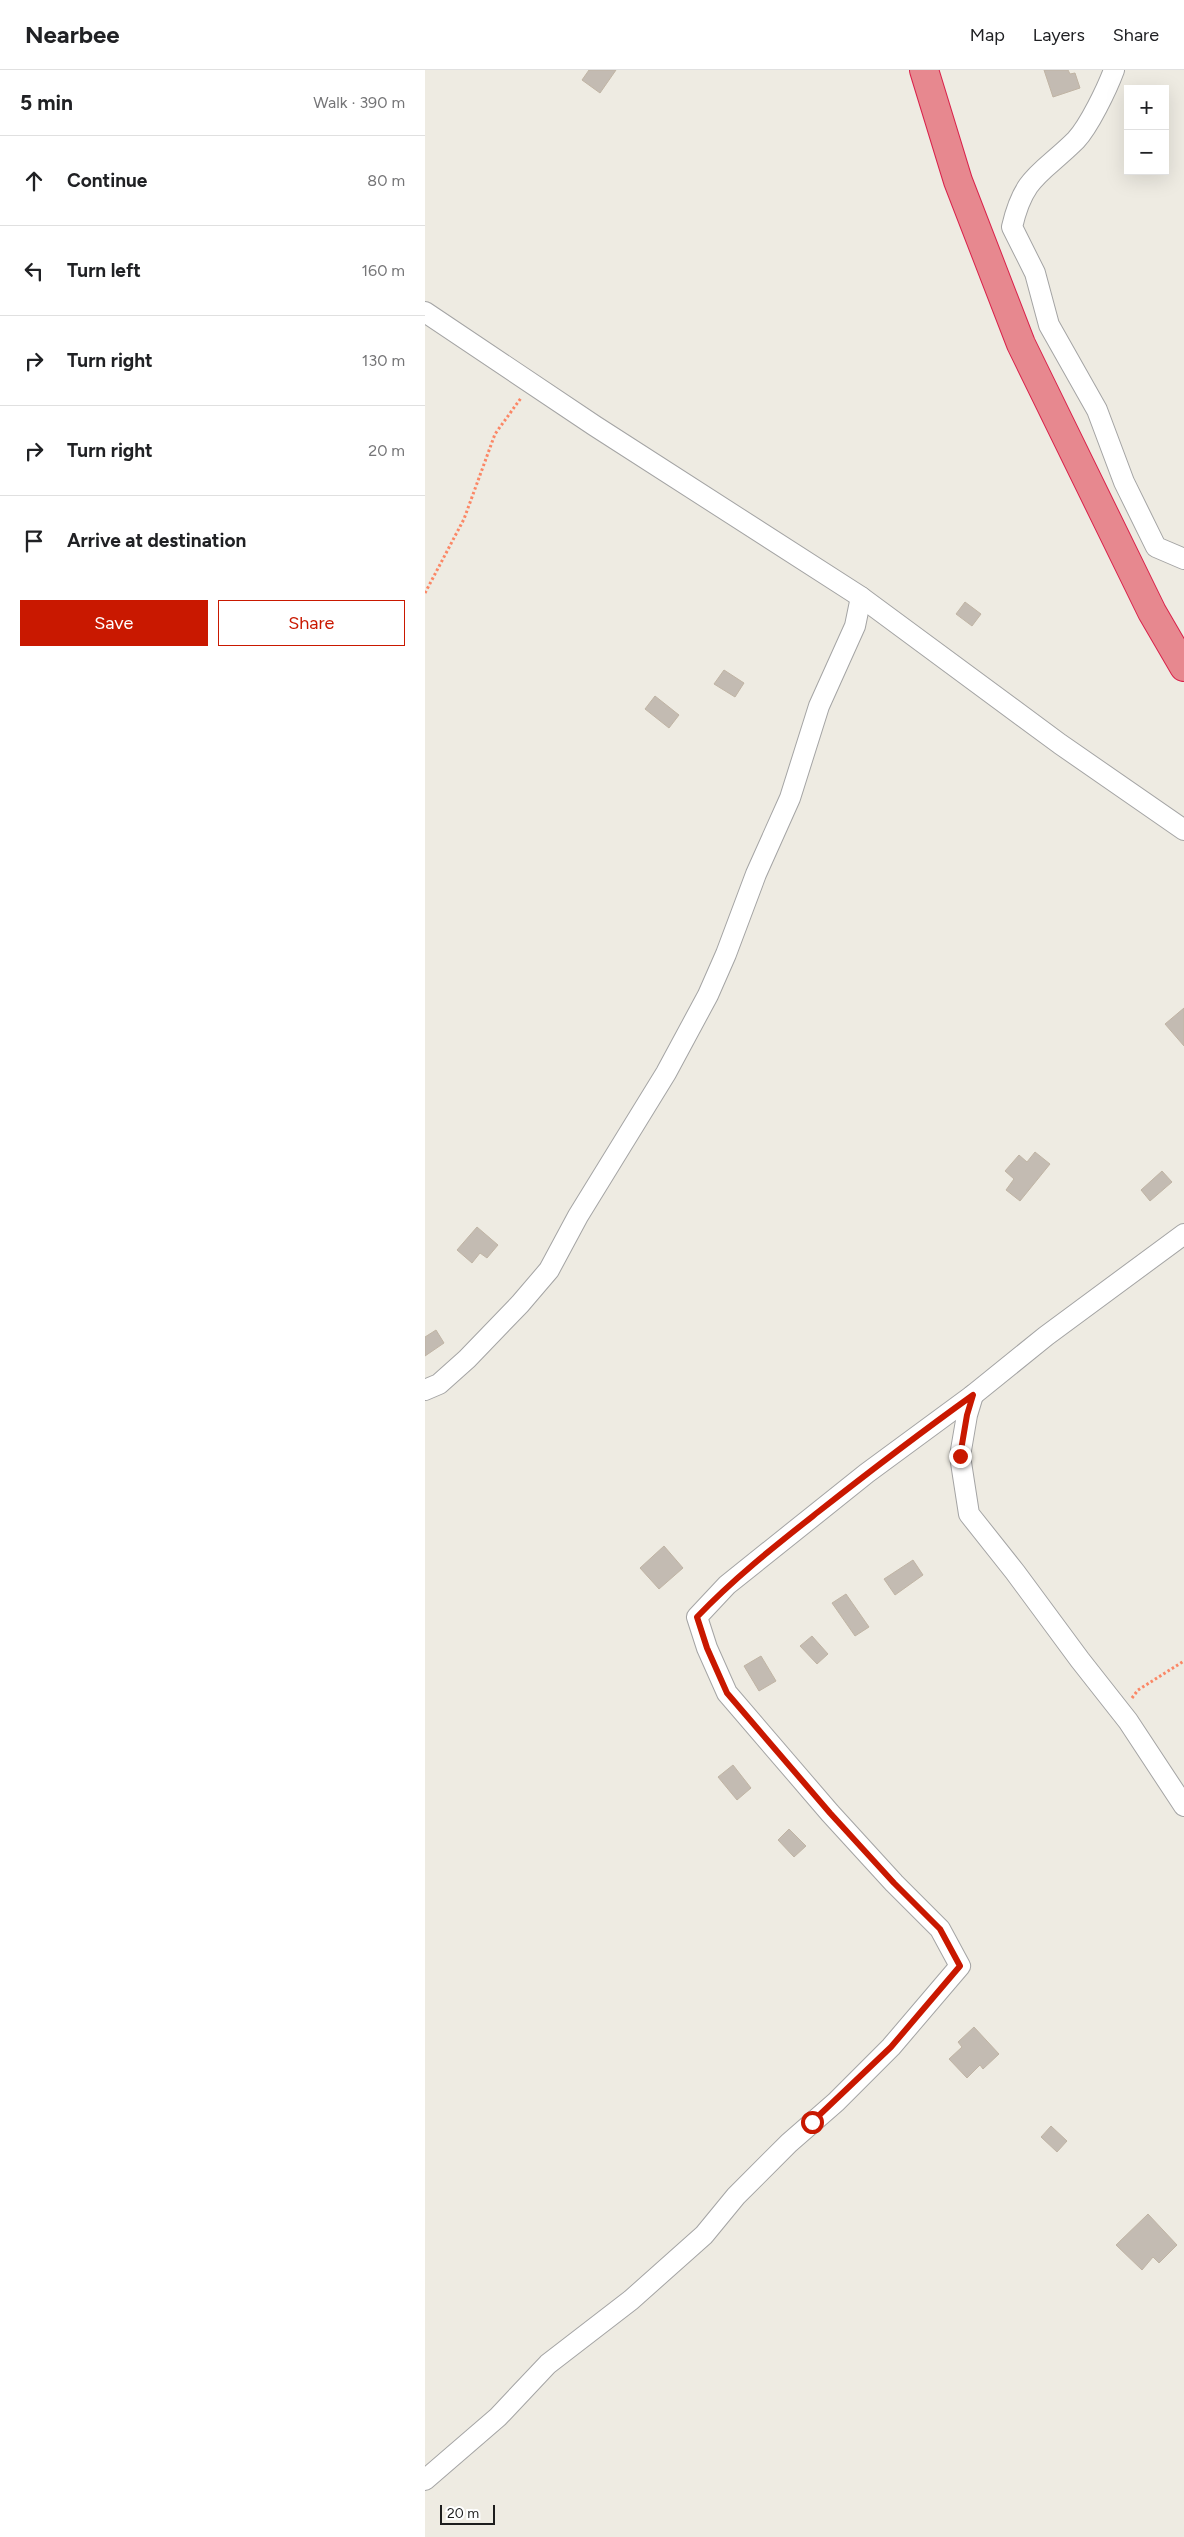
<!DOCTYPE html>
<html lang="en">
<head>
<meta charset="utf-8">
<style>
  body { margin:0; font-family:Figtree,sans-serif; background:#f6f6f6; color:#202124 }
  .controls { position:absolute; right:15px; top:15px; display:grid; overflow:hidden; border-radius:0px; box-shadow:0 5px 20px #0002 }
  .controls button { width:45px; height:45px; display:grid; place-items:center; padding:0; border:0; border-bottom:1px solid #e0e0e0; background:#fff; color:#202124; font:25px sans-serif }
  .scale { position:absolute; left:15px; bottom:12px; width:55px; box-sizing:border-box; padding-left:5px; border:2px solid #1d1d1d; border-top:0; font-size:14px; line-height:18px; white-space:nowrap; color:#1d1d1d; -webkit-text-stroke:4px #fff; paint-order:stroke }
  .stop { position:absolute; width:15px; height:15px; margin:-11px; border:4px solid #c91800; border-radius:50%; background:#fff }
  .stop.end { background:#c91800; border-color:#fff; box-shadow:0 1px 5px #0008 }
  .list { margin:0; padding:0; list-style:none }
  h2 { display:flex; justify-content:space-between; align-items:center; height:65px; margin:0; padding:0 20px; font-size:21px }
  h2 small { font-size:16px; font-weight:400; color:#757577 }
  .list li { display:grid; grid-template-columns:32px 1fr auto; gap:15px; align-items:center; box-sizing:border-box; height:90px; padding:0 20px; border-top:1px solid #e0e0e0 }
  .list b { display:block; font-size:19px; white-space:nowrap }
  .list em { font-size:16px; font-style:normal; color:#757577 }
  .actions { display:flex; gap:10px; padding:15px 20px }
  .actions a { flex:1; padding:11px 0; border:1px solid #c91800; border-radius:0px; text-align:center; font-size:18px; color:#c91800 }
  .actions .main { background:#c91800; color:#fff }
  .icon { flex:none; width:28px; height:28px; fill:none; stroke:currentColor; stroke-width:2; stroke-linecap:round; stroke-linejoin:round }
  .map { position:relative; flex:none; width:759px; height:2467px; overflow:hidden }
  header { display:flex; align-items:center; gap:30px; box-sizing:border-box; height:70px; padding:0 25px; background:#fff; border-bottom:1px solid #e0e0e0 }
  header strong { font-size:24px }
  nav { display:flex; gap:28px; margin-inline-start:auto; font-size:18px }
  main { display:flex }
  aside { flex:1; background:#fff }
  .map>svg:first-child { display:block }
</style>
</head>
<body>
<header>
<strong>Nearbee</strong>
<nav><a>Map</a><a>Layers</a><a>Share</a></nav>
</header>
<main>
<aside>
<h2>5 min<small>Walk · 390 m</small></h2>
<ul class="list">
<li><svg class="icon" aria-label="ahead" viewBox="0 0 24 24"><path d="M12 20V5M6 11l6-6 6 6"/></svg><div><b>Continue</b></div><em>80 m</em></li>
<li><svg class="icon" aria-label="left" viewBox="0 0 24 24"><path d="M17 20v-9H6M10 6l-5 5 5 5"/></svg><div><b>Turn left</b></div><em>160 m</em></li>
<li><svg class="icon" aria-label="right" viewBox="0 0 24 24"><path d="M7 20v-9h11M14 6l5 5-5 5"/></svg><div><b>Turn right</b></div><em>130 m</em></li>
<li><svg class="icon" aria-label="right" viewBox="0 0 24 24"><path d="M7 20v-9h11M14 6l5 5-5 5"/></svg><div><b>Turn right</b></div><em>20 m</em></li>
<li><svg class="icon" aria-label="arrive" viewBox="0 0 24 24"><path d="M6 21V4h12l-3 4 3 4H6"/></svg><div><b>Arrive at destination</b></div></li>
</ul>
<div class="actions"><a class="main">Save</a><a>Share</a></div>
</aside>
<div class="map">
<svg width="759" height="2467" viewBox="0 0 759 2467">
  <rect width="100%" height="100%" fill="#eeebe2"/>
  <!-- building -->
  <g fill="#c3bbb2" stroke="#c0b4a4">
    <polygon points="164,0 191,0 175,23 157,10"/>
    <polygon points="619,0 643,0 645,4 650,3 655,18 628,27"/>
    <polygon points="540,532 556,544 547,556 531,544"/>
    <polygon points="299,600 319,613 310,627 289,614"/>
    <polygon points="230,626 254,645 244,658 220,639"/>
    <polygon points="759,938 759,976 740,954"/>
    <polygon points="610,1082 625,1094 595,1131 581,1120 589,1109 580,1101 594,1085 602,1092"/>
    <polygon points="737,1101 747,1112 725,1131 716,1120"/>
    <polygon points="52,1157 73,1175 62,1188 55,1183 47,1193 32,1180"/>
    <polygon points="11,1260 19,1273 0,1286 0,1267"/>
    <polygon points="239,1476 258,1498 234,1519 215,1498"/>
    <polygon points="488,1490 498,1505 470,1525 459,1509"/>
    <polygon points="421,1524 444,1557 430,1566 407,1533"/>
    <polygon points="387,1566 403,1584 392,1594 375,1576"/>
    <polygon points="336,1586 351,1611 334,1621 319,1596"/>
    <polygon points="308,1695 326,1718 312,1730 293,1707"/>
    <polygon points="364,1759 381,1776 369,1787 353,1770"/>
    <polygon points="549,1957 574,1984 558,1999 555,1995 542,2008 524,1989 537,1977 533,1972"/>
    <polygon points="626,2056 642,2071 632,2082 616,2067"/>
    <polygon points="723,2144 752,2175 734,2193 728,2187 717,2200 691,2175"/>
  </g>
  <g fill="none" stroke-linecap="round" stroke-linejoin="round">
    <defs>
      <g id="minor">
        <path d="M689 0C682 19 664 56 651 70 617 104 599 105 587 157L610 203 624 255 672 340 699 412 731 477 759 489"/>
        <polyline points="0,242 170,356 436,527 635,674 759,760"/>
        <polyline points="0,1320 14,1314 42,1289 95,1234 124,1200 153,1146 241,1003 283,925 301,884 331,804 365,728 394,636 430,556 436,527"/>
        <polyline points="548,1325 542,1345 535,1386 544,1444 590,1502 655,1590 703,1651 759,1736"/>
        <polyline points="0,2410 73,2347 123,2294 206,2230 279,2165 311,2126 364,2073 411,2032 466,1977 535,1896 515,1859 469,1813 405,1743 302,1623 282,1578 272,1547 302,1515 442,1403 548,1325 621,1266 759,1164"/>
      </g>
      <polyline id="highway" points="499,0 533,111 596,274 727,542 759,597"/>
    </defs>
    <!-- minor casing -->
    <use href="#minor" stroke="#a4a4a4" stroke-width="22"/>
    <!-- highway casing -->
    <use href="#highway" stroke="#d9224b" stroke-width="30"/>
    <!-- path -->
    <g stroke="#fb8766" stroke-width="3" stroke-dasharray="2.5 2.5" stroke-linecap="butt">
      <polyline points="0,523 39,449 70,364 96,328"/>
      <polyline points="707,1628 713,1620 759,1591"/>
    </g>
    <!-- minor -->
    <use href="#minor" stroke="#fff" stroke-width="20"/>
    <!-- highway -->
    <use href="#highway" stroke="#e7888f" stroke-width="28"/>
  </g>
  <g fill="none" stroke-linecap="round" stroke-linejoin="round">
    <!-- route -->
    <path stroke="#c91800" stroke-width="6" d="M387 2052 466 1977 535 1896 515 1859 469 1813 405 1743 302 1623 282 1578 272 1547C309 1508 350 1476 393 1442 444 1402 495 1363 548 1325L542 1345 535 1386"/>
  </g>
</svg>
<div class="controls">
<button>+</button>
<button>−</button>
</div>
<div class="scale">20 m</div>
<div class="stop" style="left:387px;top:2052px"></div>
<div class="stop end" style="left:535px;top:1386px"></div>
</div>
</main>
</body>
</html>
